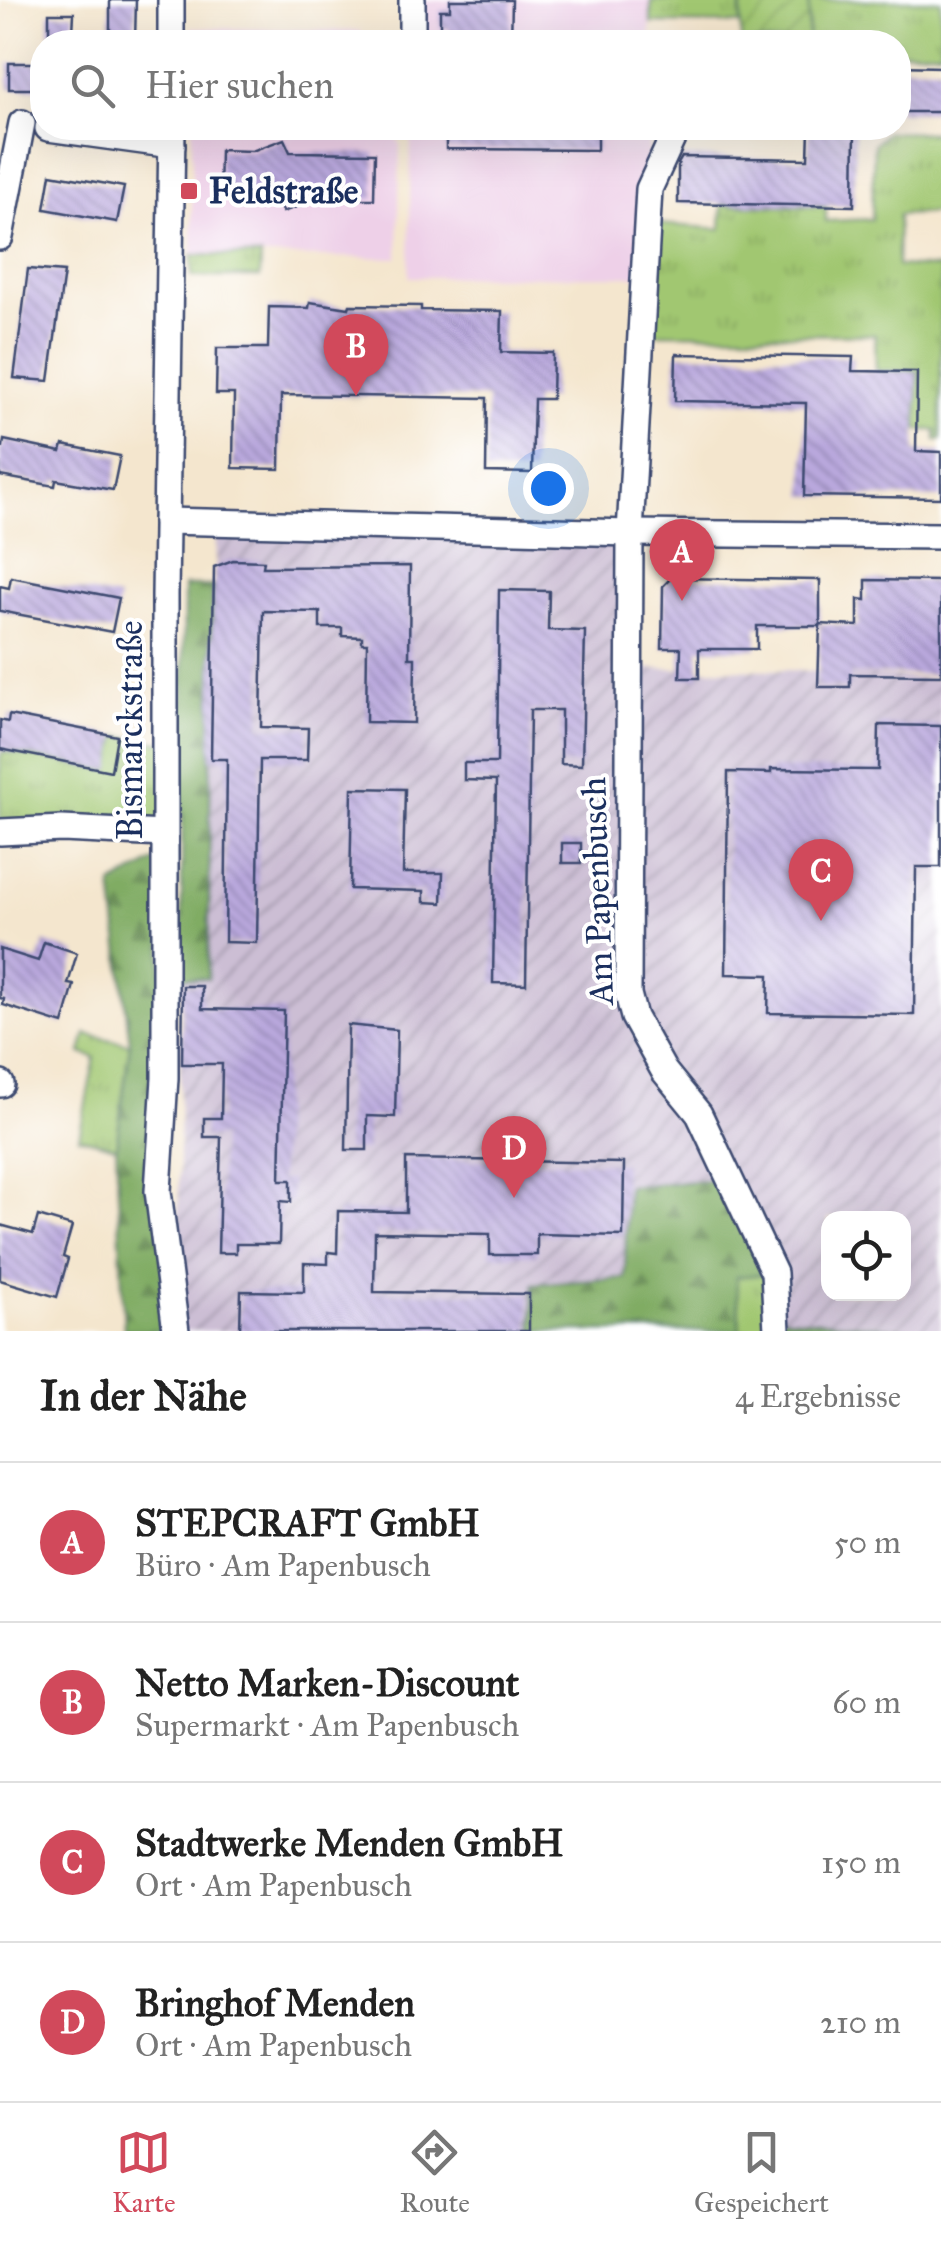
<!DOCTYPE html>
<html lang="de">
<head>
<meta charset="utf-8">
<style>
  body { margin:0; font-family:"IM FELL Great Primer",serif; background:#f2f2f2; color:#222 }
  .controls { position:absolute; right:30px; bottom:30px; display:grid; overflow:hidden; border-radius:20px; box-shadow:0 10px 40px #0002 }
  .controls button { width:90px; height:90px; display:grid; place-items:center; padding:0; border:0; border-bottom:2px solid #e0e0e0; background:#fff; color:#222; font:50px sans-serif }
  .you { position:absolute; left:548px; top:488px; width:35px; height:35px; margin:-25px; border:8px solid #fff; border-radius:50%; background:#1a73e8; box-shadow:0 0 0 15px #1a73e833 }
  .badge { display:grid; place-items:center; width:65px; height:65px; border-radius:50%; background:#d1495b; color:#fff; font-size:32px; font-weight:700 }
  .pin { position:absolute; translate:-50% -82px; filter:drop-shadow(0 2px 5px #0008) }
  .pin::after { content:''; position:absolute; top:52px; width:35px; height:30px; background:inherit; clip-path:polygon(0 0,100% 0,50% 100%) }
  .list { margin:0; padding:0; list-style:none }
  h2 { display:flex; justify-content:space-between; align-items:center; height:130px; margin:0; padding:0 40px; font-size:42px }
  h2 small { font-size:32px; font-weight:400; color:#767676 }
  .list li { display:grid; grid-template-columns:65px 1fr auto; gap:30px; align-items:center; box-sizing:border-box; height:160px; padding:0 40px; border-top:2px solid #e0e0e0 }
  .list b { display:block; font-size:38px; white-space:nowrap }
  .list p { margin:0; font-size:32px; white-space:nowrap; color:#767676 }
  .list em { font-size:32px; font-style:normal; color:#767676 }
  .icon { flex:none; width:55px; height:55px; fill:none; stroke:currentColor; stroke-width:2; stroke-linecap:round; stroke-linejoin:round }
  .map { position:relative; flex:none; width:941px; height:1331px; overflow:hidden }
  .search { position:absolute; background:#fff; box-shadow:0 10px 40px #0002; left:30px; right:30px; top:30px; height:110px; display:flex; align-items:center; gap:25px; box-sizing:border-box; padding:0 35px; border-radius:40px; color:#767676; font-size:38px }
  .sheet { height:770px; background:#fff }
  nav { display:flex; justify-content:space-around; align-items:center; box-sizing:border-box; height:140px; border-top:2px solid #e0e0e0; background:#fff; font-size:28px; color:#767676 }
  nav a { display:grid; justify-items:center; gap:5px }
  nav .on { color:#d1495b }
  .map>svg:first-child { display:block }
</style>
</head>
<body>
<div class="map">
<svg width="941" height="1331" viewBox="0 0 941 1331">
  <defs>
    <pattern id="industrial-furrows" width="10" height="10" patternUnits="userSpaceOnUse" patternTransform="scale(2.5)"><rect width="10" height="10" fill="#ccbed4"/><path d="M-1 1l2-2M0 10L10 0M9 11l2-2" fill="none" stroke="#a59baf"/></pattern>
    <pattern id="grass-tufts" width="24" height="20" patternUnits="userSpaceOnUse" patternTransform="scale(2.5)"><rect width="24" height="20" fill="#a1c771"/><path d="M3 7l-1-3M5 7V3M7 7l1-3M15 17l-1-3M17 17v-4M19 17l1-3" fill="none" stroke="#8aab64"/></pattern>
    <pattern id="forest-firs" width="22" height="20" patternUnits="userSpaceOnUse" patternTransform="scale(2.5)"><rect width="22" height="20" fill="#80ac63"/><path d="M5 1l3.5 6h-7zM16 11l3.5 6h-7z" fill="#688c55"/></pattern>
    <pattern id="garden-furrows" width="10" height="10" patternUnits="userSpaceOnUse" patternTransform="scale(2.5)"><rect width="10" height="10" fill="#a1c771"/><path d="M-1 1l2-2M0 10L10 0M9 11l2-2" fill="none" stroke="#8aab64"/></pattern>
    <pattern id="building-back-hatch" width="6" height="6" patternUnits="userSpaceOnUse" patternTransform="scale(2.5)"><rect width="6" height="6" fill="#b9a8dd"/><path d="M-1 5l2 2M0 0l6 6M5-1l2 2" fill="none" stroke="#9689b6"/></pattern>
  </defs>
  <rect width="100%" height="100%" fill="#fff"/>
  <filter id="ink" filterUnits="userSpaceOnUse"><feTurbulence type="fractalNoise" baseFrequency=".01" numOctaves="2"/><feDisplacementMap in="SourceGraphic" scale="20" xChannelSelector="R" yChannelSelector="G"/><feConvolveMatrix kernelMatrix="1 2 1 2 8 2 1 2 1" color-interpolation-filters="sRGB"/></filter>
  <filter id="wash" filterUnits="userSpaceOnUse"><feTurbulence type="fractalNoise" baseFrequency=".0048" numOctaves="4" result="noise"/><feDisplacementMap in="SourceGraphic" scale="40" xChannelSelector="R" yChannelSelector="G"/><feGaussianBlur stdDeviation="2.25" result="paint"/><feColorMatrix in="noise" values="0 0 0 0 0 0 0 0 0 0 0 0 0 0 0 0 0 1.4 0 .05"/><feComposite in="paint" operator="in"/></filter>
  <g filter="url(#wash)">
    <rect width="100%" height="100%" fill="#f4e6ce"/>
    <!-- built -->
    <g fill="#eed0e8">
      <polygon points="413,0 651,0 650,42 412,42"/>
      <polygon points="192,28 360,31 361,42 192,42"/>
      <polygon points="192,128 386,128 400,143 398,258 192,255"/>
      <polygon points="411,128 649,128 644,276 409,277"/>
    </g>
    <!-- industrial -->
    <path fill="url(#industrial-furrows)" fill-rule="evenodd" d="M216 524 630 533 629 668 787 670 941 679V1331L776 1317 771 1267 534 1284V1331H177L181 977 208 978ZM828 1218H904V1294H828Z"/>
    <!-- grass -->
    <g fill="url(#grass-tufts)" stroke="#5e7b68" stroke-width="2.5">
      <polygon points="651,0 741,0 741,24 651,23"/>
      <polygon points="809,0 941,0 941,51 899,51 898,42 808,42"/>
      <polygon points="887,132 941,133 941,213 898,215 897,266 941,268 941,440 936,440 936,430 917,430 918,371 876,371 875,335 641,333 647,223 721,229 722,205 826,207 826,221 872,219 874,144"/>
      <polygon points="192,255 261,256 260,277 192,277"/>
      <polygon points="118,736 167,743 164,834 0,832 0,757 3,751 110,771"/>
      <polygon points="86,1034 130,1044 116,1147 79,1137 95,1058 81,1053"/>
      <polygon points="774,1273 778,1331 740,1331 736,1276"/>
    </g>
    <!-- forest -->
    <g fill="url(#forest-firs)" stroke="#4e6e60" stroke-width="2.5">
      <polygon points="184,586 213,586 208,979 181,977"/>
      <polygon points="164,856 158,1191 176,1331 124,1331 116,1147 130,1044 112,885"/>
      <polygon points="729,1179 774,1273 736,1277 740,1331 533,1331 533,1284 625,1278 627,1186"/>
      <polygon points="776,1317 923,1331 777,1331"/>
    </g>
    <!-- garden -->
    <polygon fill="url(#garden-furrows)" stroke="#5e7b68" stroke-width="2.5" points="741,0 809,0 808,42 741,42"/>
    <g id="blocks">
      <!-- building -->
      <g fill="url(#building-back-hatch)">
        <polygon points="110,0 136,0 135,42 110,42"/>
        <polygon points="450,0 512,0 511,42 449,42 450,28 440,28 440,10 450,10"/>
        <polygon points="49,13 74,13 73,33 49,33"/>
        <rect x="9" y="63" width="33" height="26"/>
        <polygon points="898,66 941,67 941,112 898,112"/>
        <polygon points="446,128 597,128 597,150 446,149"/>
        <polygon points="809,128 855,128 854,206 678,203 678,164 682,157 808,159"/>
        <polygon points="284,139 290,152 375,153 374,199 319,199 283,212 278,198 219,197 220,150 252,151"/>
        <polygon points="51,174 124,187 117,222 45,209"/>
        <polygon points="28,269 64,272 49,381 14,378"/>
        <polygon points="310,302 349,308 350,305 421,306 421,310 502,311 501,352 553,353 552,399 534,399 532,473 486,472 487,398 356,396 281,395 280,469 233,468 234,394 216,394 217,348 268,348 269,307 309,308"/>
        <polygon points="676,354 853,357 852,371 917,372 916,451 941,452 941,498 804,496 806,403 675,401"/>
        <polygon points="4,440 61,452 63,445 120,456 113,490 56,480 55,486 0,476 0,447 3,447"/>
        <polygon points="233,560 264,561 263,567 410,566 409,658 415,658 414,723 366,722 367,643 362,643 362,637 342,636 342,628 320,628 320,612 263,611 261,727 308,728 307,760 260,760 257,943 225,942 227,759 211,759 214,567"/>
        <polygon points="11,577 119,598 112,632 0,611 0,586 9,588"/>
        <polygon points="671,578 820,580 820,626 757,626 757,649 699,649 699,678 680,678 681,648 662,648 663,586"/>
        <polygon points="866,580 941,581 941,675 850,674 850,687 818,687 820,624 858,626 858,599 866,600"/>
        <polygon points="499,590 549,591 548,630 585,631 582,765 561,764 561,710 530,710 526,984 493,983 496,781 464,780 464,763 497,763"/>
        <polygon points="9,715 117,736 111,771 0,749 0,720 8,722"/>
        <polygon points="879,725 941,726 941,867 916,867 914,1015 768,1013 769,975 726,974 728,772 771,773 771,769 878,770"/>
        <polygon points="352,788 405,789 403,873 443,873 442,903 424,902 424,891 350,889"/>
        <rect x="562" y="843" width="19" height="20"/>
        <polygon points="44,942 77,953 68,984 74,985 63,1024 3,1005 4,999 0,998 0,949 38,961"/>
        <polygon points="183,986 202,986 202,1009 284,1011 280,1180 291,1180 291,1202 280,1201 279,1244 236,1244 236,1253 218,1253 221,1137 204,1137 204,1118 221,1118 222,1064 182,1064"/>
        <polygon points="348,1025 397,1030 395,1117 367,1116 367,1150 346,1150"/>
        <polygon points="406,1159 624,1163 623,1236 537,1234 537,1255 490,1255 490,1234 375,1232 374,1292 529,1294 529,1331 240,1331 241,1291 304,1292 304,1263 328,1264 328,1252 337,1253 338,1211 406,1212"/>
        <polygon points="38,1216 72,1226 63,1257 68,1259 57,1297 0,1280 0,1225 33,1234"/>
      </g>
    </g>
  </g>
  <g filter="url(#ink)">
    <use href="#blocks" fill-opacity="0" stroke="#3c4a6f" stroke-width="2.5"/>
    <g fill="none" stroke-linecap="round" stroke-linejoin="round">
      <defs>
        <g id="minor">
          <polyline points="171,0 171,42"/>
          <polyline points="412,42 412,0"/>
          <polyline points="48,128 172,145"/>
          <polyline points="172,128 165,595 165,1078 158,1191 176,1331"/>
          <polyline points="677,128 649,189 630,533 628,994 634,1017 664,1071 699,1114 774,1273 777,1331"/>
          <polyline points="0,237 22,123"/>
          <polyline points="166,521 630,533 941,536"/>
          <polyline points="0,832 62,829 164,834"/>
          <polyline points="0,1084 1,1084"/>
        </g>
      </defs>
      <!-- minor casing -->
      <use href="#minor" stroke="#3c4a6f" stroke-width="30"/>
      <!-- minor -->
      <use href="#minor" stroke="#fff" stroke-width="25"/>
    </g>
  </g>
  <!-- markers -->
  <rect fill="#d1495b" stroke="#fff" stroke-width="4" x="179" y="181" width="20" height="20" rx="5"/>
  <g text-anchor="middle" stroke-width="8" stroke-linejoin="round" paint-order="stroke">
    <!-- poi labels -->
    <g font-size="35" font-weight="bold" fill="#1b2f5e" stroke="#fff" text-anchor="start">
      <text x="209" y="203">Feldstraße</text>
    </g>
    <!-- street labels -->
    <g font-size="35" fill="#1b2f5e" stroke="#fff">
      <text transform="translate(130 730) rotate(-90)" y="12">Bismarckstraße</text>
      <text transform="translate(597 891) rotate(-92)" y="12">Am Papenbusch</text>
    </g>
  </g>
</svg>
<div class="controls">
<button><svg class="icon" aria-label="locate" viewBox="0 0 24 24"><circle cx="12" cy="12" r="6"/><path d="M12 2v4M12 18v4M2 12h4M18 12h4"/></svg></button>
</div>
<div class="you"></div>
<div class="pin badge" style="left:682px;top:601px">A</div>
<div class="pin badge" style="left:356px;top:396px">B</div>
<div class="pin badge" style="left:821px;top:921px">C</div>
<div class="pin badge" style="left:514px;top:1198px">D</div>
<div class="search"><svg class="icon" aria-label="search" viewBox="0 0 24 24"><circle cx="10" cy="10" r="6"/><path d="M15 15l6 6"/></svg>Hier suchen</div>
</div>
<section class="sheet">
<h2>In der Nähe<small>4 Ergebnisse</small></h2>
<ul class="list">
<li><span class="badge">A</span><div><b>STEPCRAFT GmbH</b><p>Büro · Am Papenbusch</p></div><em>50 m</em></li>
<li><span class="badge">B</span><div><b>Netto Marken-Discount</b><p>Supermarkt · Am Papenbusch</p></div><em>60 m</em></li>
<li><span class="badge">C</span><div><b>Stadtwerke Menden GmbH</b><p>Ort · Am Papenbusch</p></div><em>150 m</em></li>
<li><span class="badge">D</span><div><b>Bringhof Menden</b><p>Ort · Am Papenbusch</p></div><em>210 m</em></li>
</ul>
</section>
<nav>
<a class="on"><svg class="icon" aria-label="map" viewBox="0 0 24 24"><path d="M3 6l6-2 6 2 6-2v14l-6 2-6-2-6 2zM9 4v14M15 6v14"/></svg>Karte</a>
<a><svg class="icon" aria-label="directions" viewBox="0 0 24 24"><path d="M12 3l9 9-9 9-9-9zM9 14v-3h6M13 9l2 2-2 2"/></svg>Route</a>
<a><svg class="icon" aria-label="saved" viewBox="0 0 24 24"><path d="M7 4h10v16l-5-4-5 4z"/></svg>Gespeichert</a>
</nav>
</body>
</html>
